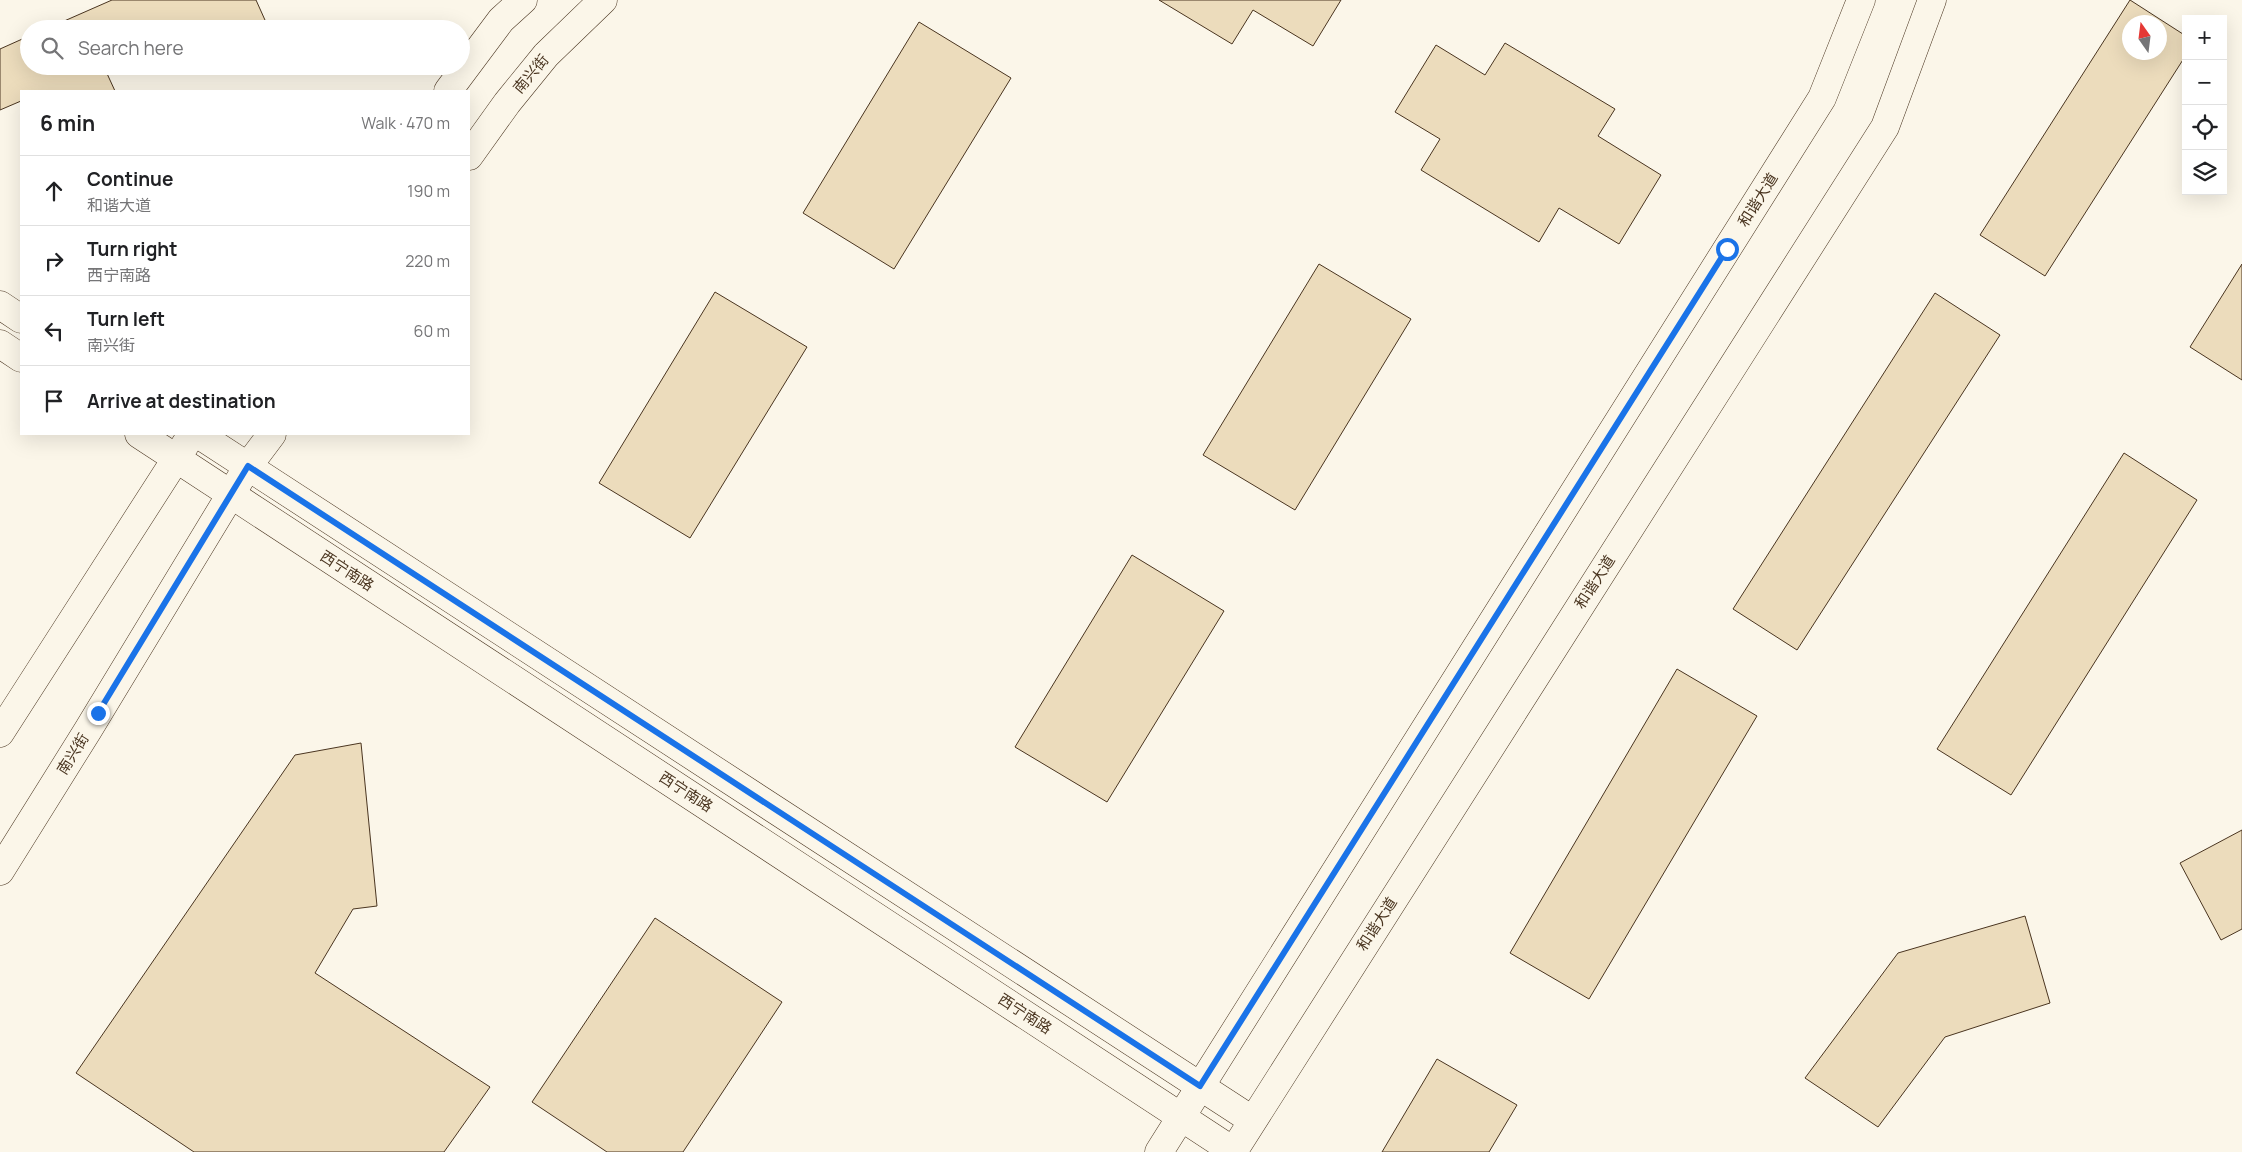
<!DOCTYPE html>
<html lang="en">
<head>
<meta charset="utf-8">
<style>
  body { margin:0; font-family:Manrope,"Noto Sans SC",sans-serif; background:#f6f6f6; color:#202124 }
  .controls { position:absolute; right:15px; top:15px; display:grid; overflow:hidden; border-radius:0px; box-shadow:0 5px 20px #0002 }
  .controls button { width:45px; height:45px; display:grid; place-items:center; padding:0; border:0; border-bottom:1px solid #e0e0e0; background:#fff; color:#202124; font:25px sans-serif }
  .compass { position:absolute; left:2122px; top:15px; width:45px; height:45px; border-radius:50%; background:#fff; box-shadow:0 5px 20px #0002; rotate:346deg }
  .stop { position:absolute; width:15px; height:15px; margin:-11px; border:4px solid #1a73e8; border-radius:50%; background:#fff }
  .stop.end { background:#1a73e8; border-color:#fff; box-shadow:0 1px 5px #0008 }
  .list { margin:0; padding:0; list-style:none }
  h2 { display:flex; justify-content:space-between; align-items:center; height:65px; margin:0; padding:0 20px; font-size:21px }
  h2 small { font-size:16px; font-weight:400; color:#757577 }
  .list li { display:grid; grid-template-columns:32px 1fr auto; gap:15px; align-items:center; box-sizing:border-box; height:70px; padding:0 20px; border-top:1px solid #e0e0e0 }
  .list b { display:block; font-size:19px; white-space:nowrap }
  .list p { margin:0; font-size:16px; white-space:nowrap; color:#757577 }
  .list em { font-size:16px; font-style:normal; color:#757577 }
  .icon { flex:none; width:28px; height:28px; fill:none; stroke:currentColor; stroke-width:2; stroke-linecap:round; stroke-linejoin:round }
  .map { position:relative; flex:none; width:2242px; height:1152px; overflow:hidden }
  .search { position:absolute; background:#fff; box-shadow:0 5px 20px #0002; left:20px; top:20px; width:450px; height:55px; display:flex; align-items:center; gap:12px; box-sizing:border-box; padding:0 18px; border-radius:28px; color:#757577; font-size:19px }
  .panel { position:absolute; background:#fff; box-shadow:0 5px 20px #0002; left:20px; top:90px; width:450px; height:345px; border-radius:0px }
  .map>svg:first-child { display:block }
</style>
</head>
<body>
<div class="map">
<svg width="2242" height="1152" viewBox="0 0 2242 1152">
  <rect width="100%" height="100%" fill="#fbf6e9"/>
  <!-- building -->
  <g fill="#ecdcbc" stroke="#4a3520" fill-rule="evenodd">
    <polygon points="112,0 256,0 269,29 46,29"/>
    <polygon points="1159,0 1341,0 1313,46 1253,10 1232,44"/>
    <path d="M2130 0 2186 36V55L2045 276 1980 235ZM2130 22H2160V52H2130Z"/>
    <polygon points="919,22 1011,78 894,269 803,213"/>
    <polygon points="29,36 29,66 107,66 104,67 115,91 21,91 21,101 0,110 0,49"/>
    <polygon points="1505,43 1615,109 1598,136 1661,175 1619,244 1559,208 1539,242 1421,170 1440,139 1395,112 1436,45 1485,75"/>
    <polygon points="1319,264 1411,319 1295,510 1203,455"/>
    <polygon points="2242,264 2242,380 2190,347"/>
    <polygon points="715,292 807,347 690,538 599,483"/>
    <polygon points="1935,293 2000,335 1797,650 1733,609"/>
    <polygon points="2124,453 2197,500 2011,795 1937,749"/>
    <polygon points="1132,555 1224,611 1107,802 1015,747"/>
    <polygon points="1677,669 1757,716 1589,999 1510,953"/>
    <polygon points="361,743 377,906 353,909 315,973 490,1087 444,1152 194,1152 76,1073 295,755"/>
    <polygon points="2242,830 2242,929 2221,940 2180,863"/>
    <polygon points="2025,916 2050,1003 1945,1037 1878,1127 1805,1078 1898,953"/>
    <polygon points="655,918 782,1002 683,1152 607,1152 532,1102"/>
    <polygon points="1437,1059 1517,1105 1489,1152 1382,1152"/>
  </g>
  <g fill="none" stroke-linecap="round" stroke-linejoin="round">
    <defs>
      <g id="minor">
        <polyline points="0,305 21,319"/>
        <polyline points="0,344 21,358"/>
        <polyline points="139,434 1233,1151"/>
        <polyline points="198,434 1252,1120"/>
      </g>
      <g id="tertiary">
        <polyline points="448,91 501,20 523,0"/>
        <polyline points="469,156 507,103 546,55 603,0"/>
        <polyline points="0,733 192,434"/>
        <polyline points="0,871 88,730 248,466 272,434"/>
      </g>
      <g id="secondary">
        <polyline points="1159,1152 1822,98 1861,0"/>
        <polyline points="1233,1152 1885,127 1932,0"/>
      </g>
    </defs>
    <!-- minor casing -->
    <use href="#minor" stroke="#4a3520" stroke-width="29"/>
    <!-- tertiary casing -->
    <use href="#tertiary" stroke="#4a3520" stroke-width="29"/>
    <!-- secondary casing -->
    <use href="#secondary" stroke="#4a3520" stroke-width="29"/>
    <!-- minor -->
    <use href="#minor" stroke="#fbf6e9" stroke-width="28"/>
    <!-- tertiary -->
    <use href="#tertiary" stroke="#fbf6e9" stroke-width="28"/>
    <!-- secondary -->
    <use href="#secondary" stroke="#fbf6e9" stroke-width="28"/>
  </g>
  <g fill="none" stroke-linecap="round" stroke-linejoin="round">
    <!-- route -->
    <polyline stroke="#1a73e8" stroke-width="6" points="98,713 248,466 1200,1086 1727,249"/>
  </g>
  <g text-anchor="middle" stroke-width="4" stroke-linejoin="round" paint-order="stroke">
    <!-- street labels -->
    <g font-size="15" fill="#4a3520" stroke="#fbf6e9">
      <text transform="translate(531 74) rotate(-50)" y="5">南兴街</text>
      <text transform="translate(1758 200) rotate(-58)" y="5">和谐大道</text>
      <text transform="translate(347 571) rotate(33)" y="5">西宁南路</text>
      <text transform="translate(1595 582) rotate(-57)" y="5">和谐大道</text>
      <text transform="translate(73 754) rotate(-58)" y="5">南兴街</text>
      <text transform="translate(686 792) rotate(33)" y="5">西宁南路</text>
      <text transform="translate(1377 924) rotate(-57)" y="5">和谐大道</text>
      <text transform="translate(1025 1014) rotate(33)" y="5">西宁南路</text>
    </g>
  </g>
</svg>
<div class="controls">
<button>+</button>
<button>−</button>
<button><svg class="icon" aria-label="locate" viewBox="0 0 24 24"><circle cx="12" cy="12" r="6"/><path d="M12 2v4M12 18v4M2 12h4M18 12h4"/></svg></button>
<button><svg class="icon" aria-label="layers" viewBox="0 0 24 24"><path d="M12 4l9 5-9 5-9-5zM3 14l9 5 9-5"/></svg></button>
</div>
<svg class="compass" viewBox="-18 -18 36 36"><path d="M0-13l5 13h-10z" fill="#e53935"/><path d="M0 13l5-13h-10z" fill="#757577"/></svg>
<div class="stop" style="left:1727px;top:249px"></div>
<div class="stop end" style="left:98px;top:713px"></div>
<div class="search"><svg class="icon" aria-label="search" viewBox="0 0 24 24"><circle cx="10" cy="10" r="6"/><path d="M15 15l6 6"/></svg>Search here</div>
<section class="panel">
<h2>6 min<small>Walk · 470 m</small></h2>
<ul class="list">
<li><svg class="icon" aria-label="ahead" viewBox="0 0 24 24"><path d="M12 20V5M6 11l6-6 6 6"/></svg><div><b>Continue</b><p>和谐大道</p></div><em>190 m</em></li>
<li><svg class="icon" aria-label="right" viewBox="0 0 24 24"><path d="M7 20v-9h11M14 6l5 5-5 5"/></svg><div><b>Turn right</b><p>西宁南路</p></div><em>220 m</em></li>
<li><svg class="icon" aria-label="left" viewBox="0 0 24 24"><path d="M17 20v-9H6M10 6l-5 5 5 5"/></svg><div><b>Turn left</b><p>南兴街</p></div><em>60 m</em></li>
<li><svg class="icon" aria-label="arrive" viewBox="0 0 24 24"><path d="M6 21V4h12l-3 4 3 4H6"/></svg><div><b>Arrive at destination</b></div></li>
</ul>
</section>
</div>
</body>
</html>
